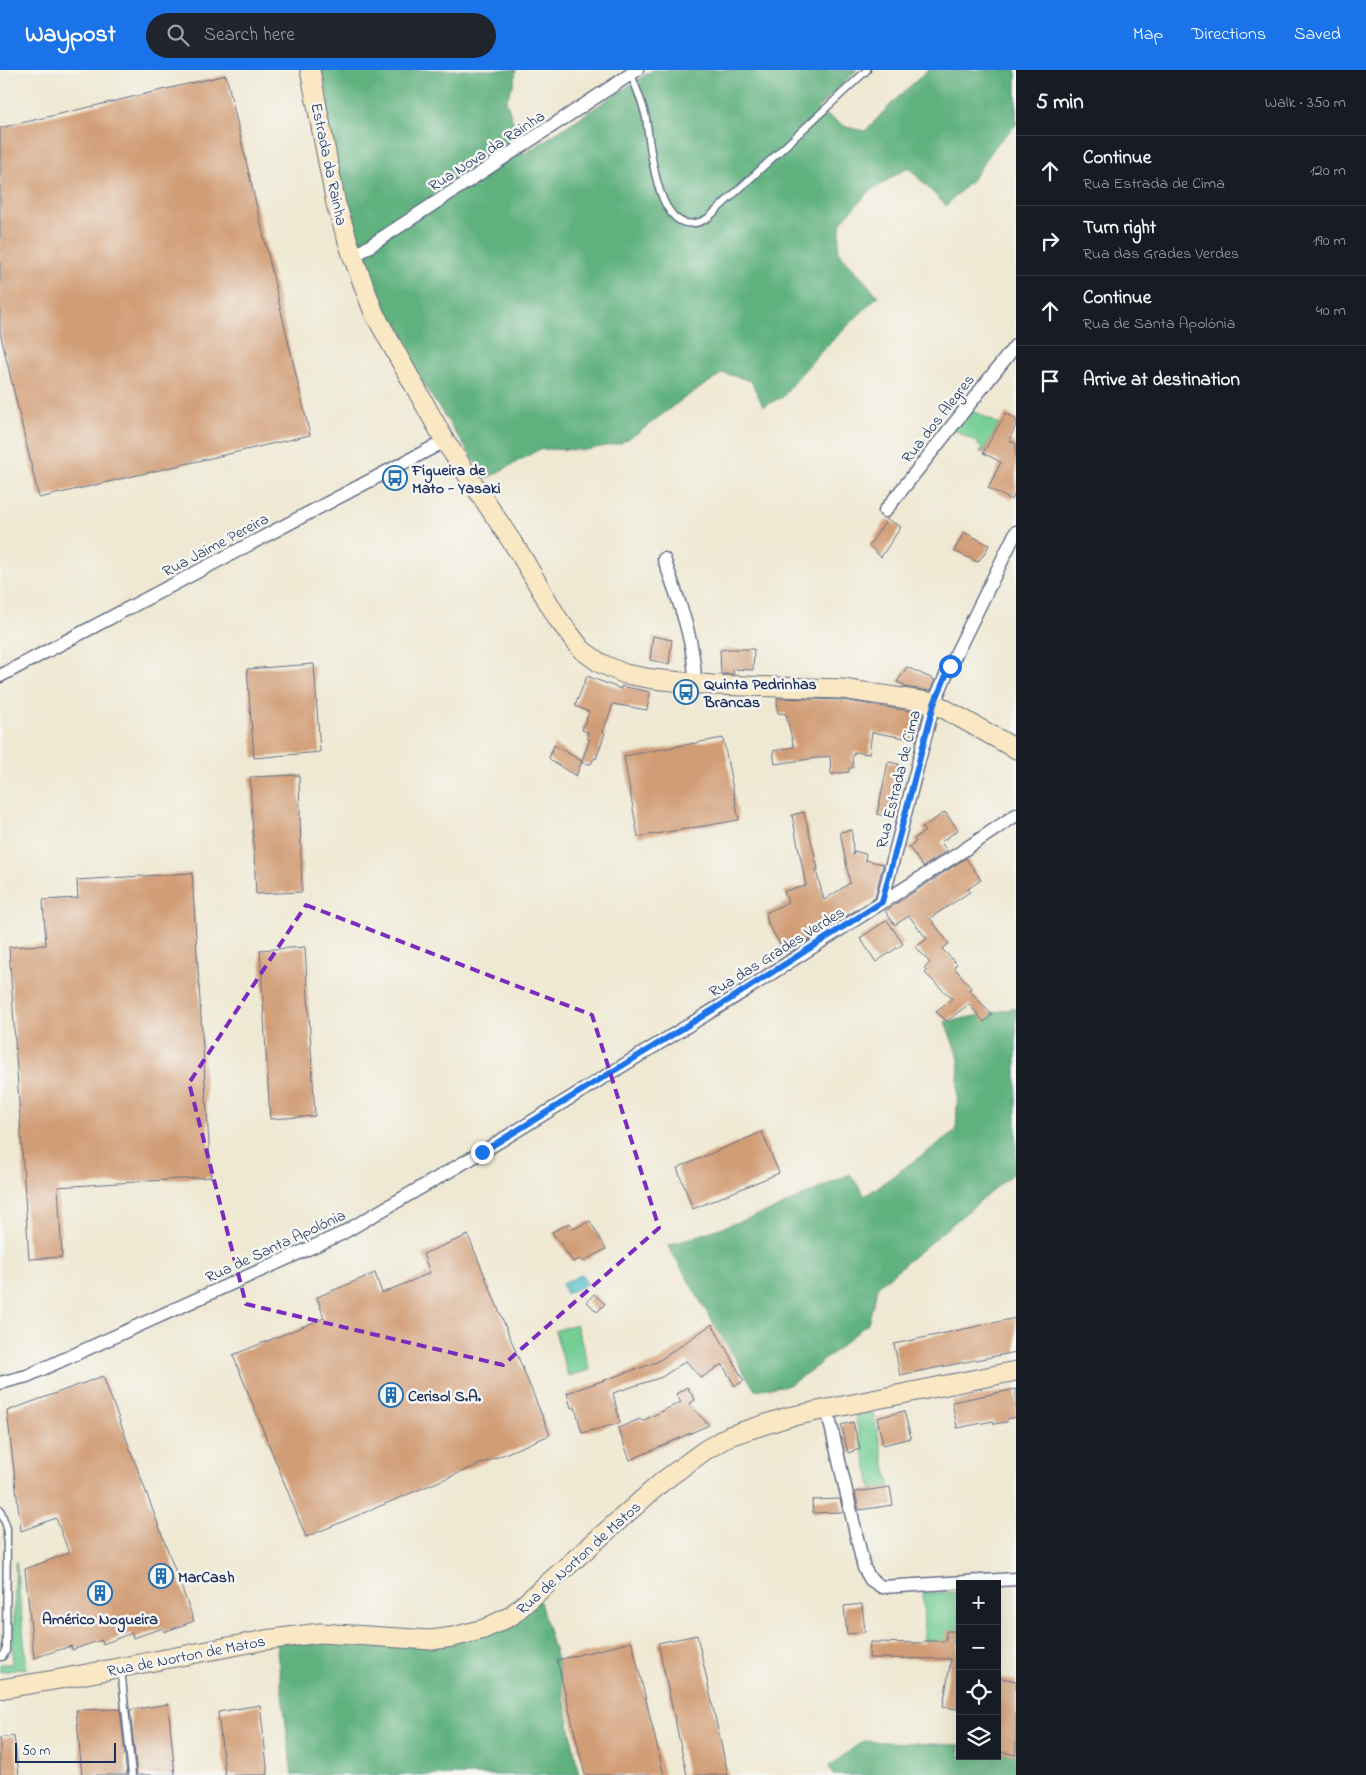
<!DOCTYPE html>
<html lang="en">
<head>
<meta charset="utf-8">
<style>
  body { margin:0; font-family:"Indie Flower",sans-serif; background:#20242c; color:#f1f3f6 }
  .controls { position:absolute; right:15px; bottom:15px; display:grid; overflow:hidden; border-radius:0px; box-shadow:0 5px 20px #0002 }
  .controls button { width:45px; height:45px; display:grid; place-items:center; padding:0; border:0; border-bottom:1px solid #363941; background:#171b24; color:#f1f3f6; font:25px sans-serif }
  .scale { position:absolute; left:15px; bottom:12px; width:101px; box-sizing:border-box; padding-left:5px; border:2px solid #1b2f5e; border-top:0; font-size:14px; line-height:18px; white-space:nowrap; color:#1b2f5e; -webkit-text-stroke:4px #f6f6f2; paint-order:stroke }
  .stop { position:absolute; width:15px; height:15px; margin:-11px; border:4px solid #1a73e8; border-radius:50%; background:#fff }
  .stop.end { background:#1a73e8; border-color:#fff; box-shadow:0 1px 5px #0008 }
  .list { margin:0; padding:0; list-style:none }
  h2 { display:flex; justify-content:space-between; align-items:center; height:65px; margin:0; padding:0 20px; font-size:21px }
  h2 small { font-size:16px; font-weight:400; color:#9ea1a6 }
  .list li { display:grid; grid-template-columns:32px 1fr auto; gap:15px; align-items:center; box-sizing:border-box; height:70px; padding:0 20px; border-top:1px solid #363941 }
  .list b { display:block; font-size:19px; white-space:nowrap }
  .list p { margin:0; font-size:16px; white-space:nowrap; color:#9ea1a6 }
  .list em { font-size:16px; font-style:normal; color:#9ea1a6 }
  .icon { flex:none; width:28px; height:28px; fill:none; stroke:currentColor; stroke-width:2; stroke-linecap:round; stroke-linejoin:round }
  .map { position:relative; flex:none; width:1016px; height:1705px; overflow:hidden }
  header { display:flex; align-items:center; gap:30px; box-sizing:border-box; height:70px; padding:0 25px; background:#1a73e8; color:#fff }
  header strong { font-size:24px }
  nav { display:flex; gap:28px; margin-inline-start:auto; font-size:18px }
  .search { width:350px; height:45px; background:#20242c; display:flex; align-items:center; gap:12px; box-sizing:border-box; padding:0 18px; border-radius:28px; color:#9ea1a6; font-size:19px }
  main { display:flex }
  aside { flex:1; background:#171b24 }
  .map>svg:first-child { display:block }
</style>
</head>
<body>
<header>
<strong>Waypost</strong>
<div class="search"><svg class="icon" aria-label="search" viewBox="0 0 24 24"><circle cx="10" cy="10" r="6"/><path d="M15 15l6 6"/></svg>Search here</div>
<nav><a>Map</a><a>Directions</a><a>Saved</a></nav>
</header>
<main>
<div class="map">
<svg width="1016" height="1705" viewBox="0 0 1016 1705">
  <rect width="100%" height="100%" fill="#f6f6f2"/>
  <filter id="ink" filterUnits="userSpaceOnUse"><feTurbulence type="fractalNoise" baseFrequency=".02" numOctaves="2"/><feDisplacementMap in="SourceGraphic" scale="10" xChannelSelector="R" yChannelSelector="G"/><feConvolveMatrix kernelMatrix="1 2 1 2 8 2 1 2 1" color-interpolation-filters="sRGB"/></filter>
  <filter id="wash" filterUnits="userSpaceOnUse"><feTurbulence type="fractalNoise" baseFrequency=".0096" numOctaves="4" result="noise"/><feDisplacementMap in="SourceGraphic" scale="20" xChannelSelector="R" yChannelSelector="G"/><feGaussianBlur stdDeviation="1.12" result="paint"/><feColorMatrix in="noise" values="0 0 0 0 0 0 0 0 0 0 0 0 0 0 0 0 0 1.4 0 .05"/><feComposite in="paint" operator="in"/></filter>
  <g filter="url(#wash)">
    <rect width="100%" height="100%" fill="#efe8d2"/>
    <!-- green -->
    <g fill="#74ce94" stroke="#487e79">
      <polygon points="969,339 999,354 983,383 980,382 982,378 978,375 978,373 953,359"/>
      <polygon points="576,1254 590,1300 568,1306 555,1261"/>
      <polygon points="873,1342 890,1417 872,1420 855,1346"/>
      <polygon points="16,1492 27,1598 0,1602 0,1594 12,1594"/>
      <polygon points="960,1522 960,1573 958,1573 958,1561 946,1561 946,1571 924,1571 923,1523"/>
    </g>
    <!-- forest -->
    <g fill="#5fb17e" stroke="#3d706e">
      <polygon points="320,0 516,0 514,13 506,31 524,84 653,0 857,0 817,39 846,57 865,61 898,27 928,0 1016,0 1016,55 997,74 972,110 946,136 908,97 869,122 841,152 838,181 878,226 818,285 792,314 783,327 763,336 751,311 723,303 680,331 639,362 621,373 586,380 540,379 486,409 405,286 368,222 349,168 324,33"/>
      <polygon points="1016,938 1016,1101 878,1216 868,1253 817,1296 789,1315 755,1320 715,1256 668,1176 775,1139 850,1104 865,1126 956,1061 959,989 945,952"/>
      <polygon points="535,1515 557,1590 579,1705 292,1705 276,1573 476,1560"/>
      <polygon points="863,1671 960,1675 960,1686 997,1686 997,1681 1016,1685 1016,1705 833,1705 829,1696"/>
    </g>
    <!-- water -->
    <polygon fill="#4fbec6" stroke="#357692" points="582,1204 587,1214 566,1224 562,1214"/>
    <g id="blocks">
      <!-- building -->
      <g fill="#d19d76">
        <polygon points="226,5 310,365 39,428 0,262 0,58"/>
        <polygon points="1006,343 1016,349 1016,355 1009,370 1016,374 1016,421 1012,430 988,418 1001,392 983,383"/>
        <polygon points="887,449 901,457 881,487 869,476"/>
        <polygon points="964,462 989,475 984,485 983,485 978,492 954,481"/>
        <polygon points="653,566 672,570 669,594 650,590"/>
        <polygon points="729,579 754,579 753,600 733,599 734,604 721,604 720,580"/>
        <polygon points="314,594 320,682 254,688 247,599"/>
        <polygon points="907,597 935,610 930,621 904,617 905,615 897,612"/>
        <polygon points="587,606 621,619 621,616 650,622 647,640 613,634 603,662 605,663 596,689 594,688 591,694 581,693 590,669 587,668 588,662 582,660 589,642 575,636"/>
        <polygon points="777,628 842,630 923,643 916,670 872,662 869,684 854,682 854,685 852,685 853,698 849,698 849,702 831,704 830,686 775,694 773,681 794,677 786,644 778,643"/>
        <polygon points="723,668 739,750 638,767 624,686"/>
        <polygon points="554,675 582,691 576,706 553,692 549,688"/>
        <polygon points="888,692 899,694 898,696 903,697 889,748 877,744"/>
        <polygon points="299,705 302,822 256,824 250,707"/>
        <polygon points="804,742 818,799 816,800 824,830 850,813 840,762 852,760 853,785 854,781 866,784 865,790 883,794 875,828 786,884 768,854 766,843 788,832 784,821 806,816 792,745"/>
        <polygon points="945,742 958,760 941,772 947,781 923,797 909,777 916,772 914,769 925,761 922,758"/>
        <polygon points="966,788 981,810 968,819 970,822 930,848 949,874 942,879 957,894 954,897 971,918 969,920 992,945 984,952 969,934 947,951 936,942 952,929 925,903 927,901 924,898 930,893 916,877 927,869 909,846 895,855 885,841"/>
        <polygon points="192,803 211,1107 58,1117 62,1187 29,1189 9,877 46,875 43,830 78,828 77,810"/>
        <polygon points="887,850 903,874 876,892 860,868"/>
        <polygon points="305,877 315,1046 270,1049 260,880"/>
        <polygon points="762,1062 779,1103 693,1139 677,1098"/>
        <polygon points="590,1151 606,1179 582,1192 580,1189 573,1192 552,1162 570,1153 573,1159"/>
        <polygon points="468,1165 550,1365 306,1467 233,1285 324,1248 317,1227 375,1203 382,1223 430,1203 423,1184"/>
        <polygon points="594,1224 605,1234 597,1242 587,1232"/>
        <polygon points="1016,1248 1016,1282 900,1305 894,1274"/>
        <polygon points="712,1254 744,1311 735,1316 722,1294 701,1308 686,1291 662,1307 613,1323 620,1353 582,1363 575,1337 571,1338 567,1323 657,1292"/>
        <polygon points="103,1306 194,1551 164,1562 163,1558 133,1568 132,1563 103,1574 101,1570 72,1580 71,1576 34,1588 25,1499 69,1483 56,1448 21,1461 7,1341"/>
        <polygon points="687,1317 695,1330 689,1334 709,1355 630,1390 618,1358 640,1349 642,1351 681,1332 676,1324"/>
        <polygon points="1016,1319 1016,1347 1007,1349 1007,1352 994,1354 993,1351 957,1358 952,1332"/>
        <polygon points="904,1341 911,1368 883,1375 877,1348"/>
        <polygon points="853,1352 860,1379 848,1383 841,1355"/>
        <polygon points="890,1417 893,1435 859,1440 855,1422"/>
        <polygon points="840,1429 843,1442 813,1443 812,1430"/>
        <polygon points="862,1534 865,1562 847,1564 844,1536"/>
        <polygon points="946,1561 958,1561 960,1640 943,1636 951,1589 869,1588 870,1572 924,1573 924,1571 946,1571"/>
        <polygon points="697,1565 728,1705 687,1705 658,1573"/>
        <polygon points="632,1572 664,1705 585,1705 557,1590"/>
        <polygon points="997,1607 1016,1611 1016,1685 997,1681"/>
        <polygon points="168,1634 175,1705 137,1705 130,1640"/>
        <polygon points="260,1635 268,1705 225,1705 218,1642"/>
        <polygon points="120,1639 127,1705 82,1705 76,1640"/>
        <polygon points="14,1666 19,1705 0,1705 0,1668"/>
      </g>
    </g>
  </g>
  <g filter="url(#ink)">
    <use href="#blocks" fill-opacity="0" stroke="#657087" stroke-width="1"/>
    <g fill="none" stroke-linecap="round" stroke-linejoin="round">
      <defs>
        <g id="lane">
          <path d="M631 4C636 18 643 33 646 48 651 78 657 178 708 148L867 0"/>
          <polyline points="0,1439 7,1458 6,1581 2,1587 0,1587"/>
          <polyline points="121,1599 132,1705"/>
        </g>
        <g id="street">
          <polyline points="353,187 637,0"/>
          <polyline points="885,441 1016,275"/>
          <path d="M664 489C678 529 695 571 695 613"/>
          <polyline points="0,606 445,371"/>
          <polyline points="882,832 934,633 950,596 1016,462"/>
          <polyline points="0,1313 27,1306 341,1164 482,1082 733,928 961,782 1016,745"/>
          <polyline points="827,1339 864,1498 871,1510 882,1517 1016,1509"/>
        </g>
        <g id="secondary">
          <polyline points="310,0 336,134 353,187 374,243 445,371 522,487 558,549 582,580 600,593 625,604 653,609 712,615 843,619 934,633 1016,679"/>
          <polyline points="0,1619 60,1609 265,1570 320,1563 431,1570 453,1567 484,1559 511,1546 662,1412 704,1381 729,1366 788,1347 1016,1301"/>
        </g>
      </defs>
      <!-- lane casing -->
      <use href="#lane" stroke="#657087" stroke-width="9"/>
      <!-- street casing -->
      <use href="#street" stroke="#657087" stroke-width="15"/>
      <!-- secondary casing -->
      <use href="#secondary" stroke="#657087" stroke-width="21"/>
      <!-- lane -->
      <use href="#lane" stroke="#fff" stroke-width="6"/>
      <!-- street -->
      <use href="#street" stroke="#fff" stroke-width="12"/>
      <!-- secondary -->
      <use href="#secondary" stroke="#fae7c3" stroke-width="19"/>
    </g>
  </g>
  <g fill="none" stroke-linecap="round" stroke-linejoin="round" filter="url(#ink)">
    <!-- route -->
    <polyline stroke="#1a73e8" stroke-width="6" points="482,1082 732,928 882,832 934,634 950,596"/>
  </g>
  <!-- marked area -->
  <path fill="none" stroke="#7b2cbf" stroke-width="4" stroke-dasharray="10 6" stroke-linejoin="round" d="M306 835 592 945 659 1158 503 1295 246 1234 189 1013Z"/>
  <!-- icons -->
  <defs>
    <symbol id="bus-ring" viewBox="-11 -11 22 22"><circle r="9.5" fill="#f6f6f2" stroke="#1f6fb2" stroke-width="1.5"/><path d="M-5-6H5V4H4V6H2V4H-2V6H-4V4H-5ZM-3.5-4V0h7V-4ZM-3.5 1.2v1.5H-2V1.2ZM2 1.2v1.5H3.5V1.2Z" fill="#1f6fb2"/></symbol>
    <symbol id="building-ring" viewBox="-11 -11 22 22"><circle r="9.5" fill="#f6f6f2" stroke="#1f6fb2" stroke-width="1.5"/><path d="M-4-6H4V6H1V3H-1V6H-4ZM-2.5-4.3h1.7v1.8h-1.7ZM.8-4.3h1.7v1.8H.8ZM-2.5-1h1.7V.8h-1.7ZM.8-1h1.7V.8H.8Z" fill="#1f6fb2"/></symbol>
  </defs>
  <g fill-rule="evenodd">
    <use href="#bus-ring" x="381" y="394" width="28" height="28"/>
    <use href="#bus-ring" x="672" y="608" width="28" height="28"/>
    <use href="#building-ring" x="377" y="1311" width="28" height="28"/>
    <use href="#building-ring" x="147" y="1492" width="28" height="28"/>
    <use href="#building-ring" x="86" y="1509" width="28" height="28"/>
  </g>
  <g text-anchor="middle" stroke-width="5" stroke-linejoin="round" paint-order="stroke">
    <!-- street labels -->
    <g font-size="16" fill="#1b2f5e" stroke="#f6f6f2">
      <text transform="translate(486 80) rotate(-33)" y="6">Rua Nova da Rainha</text>
      <text transform="translate(330 94) rotate(78)" y="6">Estrada da Rainha</text>
      <text transform="translate(937 348) rotate(-52)" y="6">Rua dos Alegres</text>
      <text transform="translate(215 474) rotate(-28)" y="6">Rua Jaime Pereira</text>
      <text transform="translate(897 709) rotate(-76)" y="6">Rua Estrada de Cima</text>
      <text transform="translate(776 881) rotate(-32)" y="6">Rua das Grades Verdes</text>
      <text transform="translate(275 1175) rotate(-25)" y="6">Rua de Santa Apolónia</text>
      <text transform="translate(578 1487) rotate(-42)" y="6">Rua de Norton de Matos</text>
      <text transform="translate(186 1585) rotate(-11)" y="6">Rua de Norton de Matos</text>
    </g>
    <!-- poi labels -->
    <g font-size="16" font-weight="bold" fill="#1b2f5e" stroke="#f6f6f2" text-anchor="start">
      <text x="412" y="405">Figueira de<tspan x="412" dy="18">Mato - Yasaki</tspan></text>
      <text x="704" y="619">Quinta Pedrinhas<tspan x="704" dy="18">Brancas</tspan></text>
      <text x="408" y="1331">Cerisol S.A.</text>
      <text x="178" y="1512">MarCash</text>
      <text x="100" y="1554" text-anchor="middle">Américo Nogueira</text>
    </g>
  </g>
</svg>
<div class="controls">
<button>+</button>
<button>−</button>
<button><svg class="icon" aria-label="locate" viewBox="0 0 24 24"><circle cx="12" cy="12" r="6"/><path d="M12 2v4M12 18v4M2 12h4M18 12h4"/></svg></button>
<button><svg class="icon" aria-label="layers" viewBox="0 0 24 24"><path d="M12 4l9 5-9 5-9-5zM3 14l9 5 9-5"/></svg></button>
</div>
<div class="scale">50 m</div>
<div class="stop" style="left:950px;top:596px"></div>
<div class="stop end" style="left:482px;top:1082px"></div>
</div>
<aside>
<h2>5 min<small>Walk · 350 m</small></h2>
<ul class="list">
<li><svg class="icon" aria-label="ahead" viewBox="0 0 24 24"><path d="M12 20V5M6 11l6-6 6 6"/></svg><div><b>Continue</b><p>Rua Estrada de Cima</p></div><em>120 m</em></li>
<li><svg class="icon" aria-label="right" viewBox="0 0 24 24"><path d="M7 20v-9h11M14 6l5 5-5 5"/></svg><div><b>Turn right</b><p>Rua das Grades Verdes</p></div><em>190 m</em></li>
<li><svg class="icon" aria-label="ahead" viewBox="0 0 24 24"><path d="M12 20V5M6 11l6-6 6 6"/></svg><div><b>Continue</b><p>Rua de Santa Apolónia</p></div><em>40 m</em></li>
<li><svg class="icon" aria-label="arrive" viewBox="0 0 24 24"><path d="M6 21V4h12l-3 4 3 4H6"/></svg><div><b>Arrive at destination</b></div></li>
</ul>
</aside>
</main>
</body>
</html>
